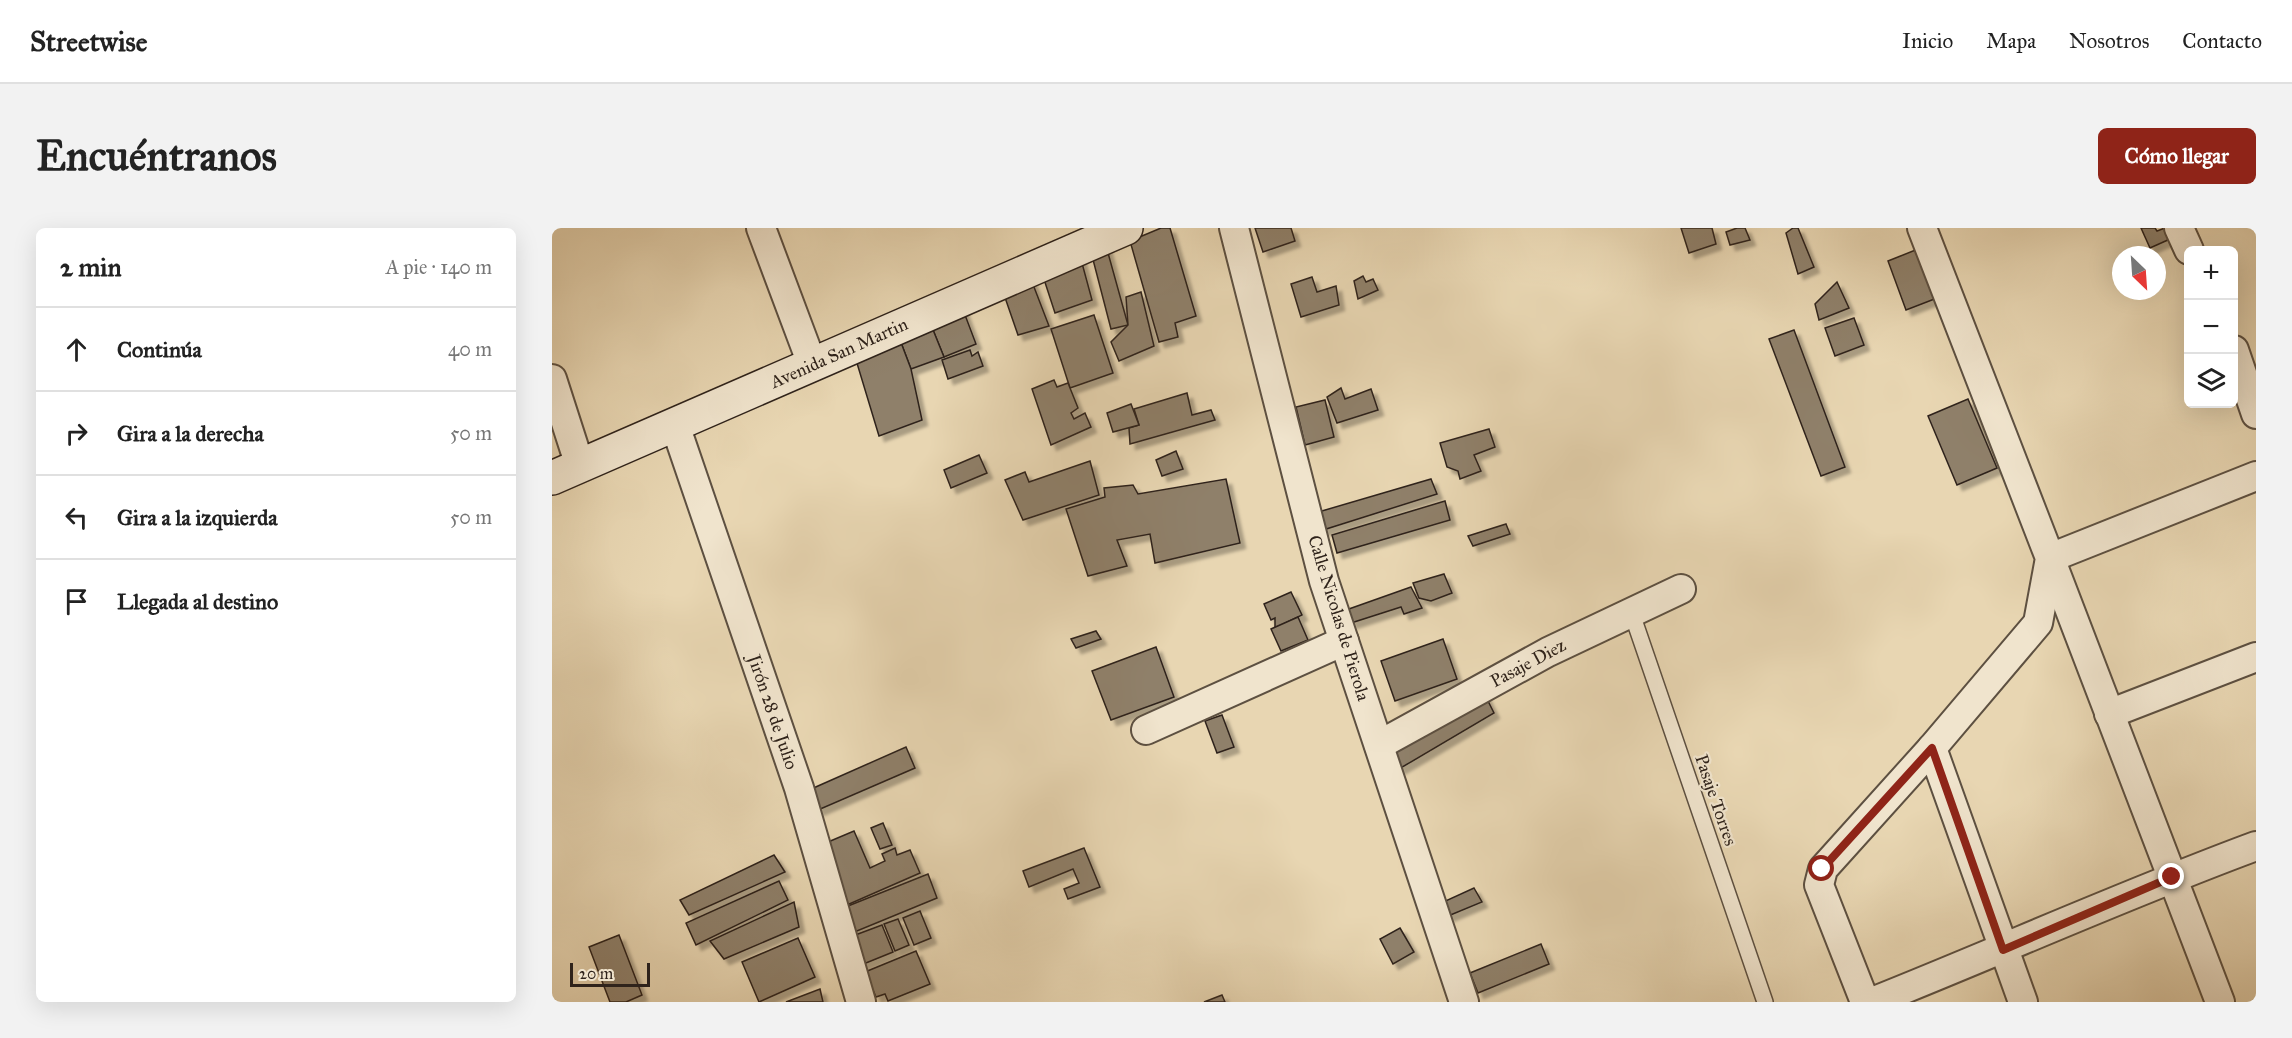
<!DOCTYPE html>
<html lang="es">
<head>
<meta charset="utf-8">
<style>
  body { margin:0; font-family:"IM FELL Great Primer",serif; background:#f2f2f2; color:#222 }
  .controls { position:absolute; right:18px; top:18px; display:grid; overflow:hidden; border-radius:9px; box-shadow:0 6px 24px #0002 }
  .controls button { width:54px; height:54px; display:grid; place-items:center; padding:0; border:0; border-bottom:2px solid #e0e0e0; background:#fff; color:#222; font:30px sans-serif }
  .compass { position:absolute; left:1560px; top:18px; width:54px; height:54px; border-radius:50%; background:#fff; box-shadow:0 6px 24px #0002; rotate:155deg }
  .scale { position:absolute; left:18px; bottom:15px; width:80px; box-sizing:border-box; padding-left:6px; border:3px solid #2f231b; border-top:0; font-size:16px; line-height:21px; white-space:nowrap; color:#2f231b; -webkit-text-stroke:4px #f0e4cd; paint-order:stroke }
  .stop { position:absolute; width:18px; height:18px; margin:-14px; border:4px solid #8f2418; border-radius:50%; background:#fff }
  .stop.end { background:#8f2418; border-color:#fff; box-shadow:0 2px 6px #0008 }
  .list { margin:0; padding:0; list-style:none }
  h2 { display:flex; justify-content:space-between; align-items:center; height:78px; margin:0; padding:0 24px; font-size:26px }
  h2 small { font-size:20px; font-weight:400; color:#767676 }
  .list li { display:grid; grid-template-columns:39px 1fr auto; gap:18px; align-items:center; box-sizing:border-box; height:84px; padding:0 24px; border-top:2px solid #e0e0e0 }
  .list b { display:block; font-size:22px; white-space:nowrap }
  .list em { font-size:20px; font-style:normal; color:#767676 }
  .icon { flex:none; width:33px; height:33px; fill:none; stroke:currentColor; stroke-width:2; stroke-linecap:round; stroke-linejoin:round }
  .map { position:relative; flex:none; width:1704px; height:774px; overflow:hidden; border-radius:9px }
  header { display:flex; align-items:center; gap:36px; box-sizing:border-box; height:84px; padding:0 30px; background:#fff; border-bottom:2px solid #e0e0e0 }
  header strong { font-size:28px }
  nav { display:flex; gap:33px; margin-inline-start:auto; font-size:21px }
  .intro { display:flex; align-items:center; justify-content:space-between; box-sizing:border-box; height:144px; padding:0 36px }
  h1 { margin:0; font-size:42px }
  .button { padding:15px 27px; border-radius:9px; background:#8f2418; color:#fff; font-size:21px; font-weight:700 }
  main { display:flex; gap:36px; padding:0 36px }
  aside { flex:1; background:#fff; border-radius:9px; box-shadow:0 6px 24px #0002 }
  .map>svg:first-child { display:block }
</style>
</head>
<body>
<header>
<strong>Streetwise</strong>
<nav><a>Inicio</a><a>Mapa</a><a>Nosotros</a><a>Contacto</a></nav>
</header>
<div class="intro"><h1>Encuéntranos</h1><a class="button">Cómo llegar</a></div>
<main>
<aside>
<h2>2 min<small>A pie · 140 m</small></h2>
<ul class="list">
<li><svg class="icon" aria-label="ahead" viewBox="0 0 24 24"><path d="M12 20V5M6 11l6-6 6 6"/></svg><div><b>Continúa</b></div><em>40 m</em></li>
<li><svg class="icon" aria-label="right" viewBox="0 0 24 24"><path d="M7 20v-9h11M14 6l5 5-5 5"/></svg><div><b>Gira a la derecha</b></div><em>50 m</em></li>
<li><svg class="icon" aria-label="left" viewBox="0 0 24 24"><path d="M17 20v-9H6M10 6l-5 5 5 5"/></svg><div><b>Gira a la izquierda</b></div><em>50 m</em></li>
<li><svg class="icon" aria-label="arrive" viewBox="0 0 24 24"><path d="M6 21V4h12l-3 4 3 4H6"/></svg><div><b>Llegada al destino</b></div></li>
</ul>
</aside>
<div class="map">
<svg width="1704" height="774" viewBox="0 0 1704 774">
  <defs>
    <filter id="shadow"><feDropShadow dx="5.5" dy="5.5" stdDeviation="1.5" flood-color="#0004"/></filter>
  </defs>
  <rect width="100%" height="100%" fill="#e8d6b2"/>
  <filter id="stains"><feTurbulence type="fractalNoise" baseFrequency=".00333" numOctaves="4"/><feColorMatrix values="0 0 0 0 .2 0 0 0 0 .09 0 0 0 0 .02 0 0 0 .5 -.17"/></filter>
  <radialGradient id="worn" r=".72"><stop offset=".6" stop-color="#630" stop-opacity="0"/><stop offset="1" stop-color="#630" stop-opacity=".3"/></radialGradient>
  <!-- building -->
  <g fill="#8f806a" stroke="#2f231b" stroke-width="1.5" filter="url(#shadow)">
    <polygon points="609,0 618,0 644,88 623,95 626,109 607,114 578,13"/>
    <polygon points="703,0 739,0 743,13 711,24"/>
    <polygon points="1129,0 1160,0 1164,16 1137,25"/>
    <polygon points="1185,0 1193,0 1198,12 1178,17 1174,4"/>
    <polygon points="1241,0 1246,0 1262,39 1246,46 1234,5"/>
    <polygon points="1589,0 1603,0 1605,3 1613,0 1618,11 1598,20"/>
    <polygon points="553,14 576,97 559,101 538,20"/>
    <polygon points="1366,21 1385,70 1354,82 1336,33"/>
    <polygon points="527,24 540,72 503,85 488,39"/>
    <polygon points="477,46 497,98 466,107 449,58"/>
    <polygon points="811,48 814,54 821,51 826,62 806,71 802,53"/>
    <polygon points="760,49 765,64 784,58 787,77 749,89 739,56"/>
    <polygon points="1285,54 1297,80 1267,92 1263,76"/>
    <polygon points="589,64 602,118 567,133 559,114 576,97 574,69"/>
    <polygon points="410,79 424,116 392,129 377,92"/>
    <polygon points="542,87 561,145 518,160 499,101"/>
    <polygon points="1302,90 1312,117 1283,128 1273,100"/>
    <polygon points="377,92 392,129 359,141 345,104"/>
    <polygon points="1242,102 1293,239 1269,248 1217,111"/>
    <polygon points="345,104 359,141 370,192 327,208 301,122"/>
    <polygon points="418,122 420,128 426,124 431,138 396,151 390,132"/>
    <polygon points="502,152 505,159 516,155 526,180 519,185 522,191 533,185 539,199 499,217 480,161"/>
    <polygon points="789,160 793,171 819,161 826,182 785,195 775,169"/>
    <polygon points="635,165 640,187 659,182 663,192 578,216 577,200 587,197 582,181"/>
    <polygon points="1416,171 1445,240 1405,257 1376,188"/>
    <polygon points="773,172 782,209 753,217 744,179"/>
    <polygon points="579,176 587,197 561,204 555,185"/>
    <polygon points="937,201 943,219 922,227 929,243 908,251 906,243 895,239 888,215"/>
    <polygon points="624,223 631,241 610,248 604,232"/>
    <polygon points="427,227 435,245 399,260 392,242"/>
    <polygon points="538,233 547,267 471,292 453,252 473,244 477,254"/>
    <polygon points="674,251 688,315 603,335 598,306 565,312 575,338 536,348 514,281 553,269 552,260 581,257 586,266"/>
    <polygon points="879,251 885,266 771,302 763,285"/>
    <polygon points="893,273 898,292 785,325 780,307"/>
    <polygon points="954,296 958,306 921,318 916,308"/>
    <polygon points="892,346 900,365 879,373 867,370 861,355"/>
    <polygon points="859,359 870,380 852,386 849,379 799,395 794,382"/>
    <polygon points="739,364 750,387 723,400 723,390 719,392 712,376"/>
    <polygon points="746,389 756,412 729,423 719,401"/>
    <polygon points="544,403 549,411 524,420 519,411"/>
    <polygon points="891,411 905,451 843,473 829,433"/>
    <polygon points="604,419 622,469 559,492 540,443"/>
    <polygon points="931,463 942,485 847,541 838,520"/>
    <polygon points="670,487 682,519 665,525 653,493"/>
    <polygon points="354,519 363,540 266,582 257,562"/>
    <polygon points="331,595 340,617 328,621 319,600"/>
    <polygon points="302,603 318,640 333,633 330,626 343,620 345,627 358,622 368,645 295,677 269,617"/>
    <polygon points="532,620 548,659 516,671 512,661 527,655 521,641 477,659 471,643"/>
    <polygon points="222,627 233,644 137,687 128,672"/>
    <polygon points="376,646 385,670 300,705 291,680"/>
    <polygon points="227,653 236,672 144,717 134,695"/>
    <polygon points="922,660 930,674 896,688 889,675"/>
    <polygon points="242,674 247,699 172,731 158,713"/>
    <polygon points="368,683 379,710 362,717 351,690"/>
    <polygon points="346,691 357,717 343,723 332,696"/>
    <polygon points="330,697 341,724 309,737 298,709"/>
    <polygon points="848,700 862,724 841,736 828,711"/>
    <polygon points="67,707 90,767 74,774 58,774 37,719"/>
    <polygon points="246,710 263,749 207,774 190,734"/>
    <polygon points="989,716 997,736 926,765 918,745"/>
    <polygon points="364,723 378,756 336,773 333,766 324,769 313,744"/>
    <polygon points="268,761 271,774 234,774"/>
    <polygon points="670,767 673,774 652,774"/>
  </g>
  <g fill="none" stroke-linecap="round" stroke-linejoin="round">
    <defs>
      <polyline id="lane" points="1079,383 1213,774"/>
      <g id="street">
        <polyline points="209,0 260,136"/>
        <polyline points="682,0 772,353 912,774"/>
        <polyline points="1627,0 1637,22"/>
        <polyline points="1682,122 1704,186"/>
        <polyline points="0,151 28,238"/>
        <polyline points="123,197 247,560 309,774"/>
        <polyline points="1557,486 1704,429"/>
        <polyline points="594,502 792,413"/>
        <polyline points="827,517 996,424 1129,361"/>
        <polyline points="1380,520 1471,774"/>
        <polyline points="1313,774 1267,657 1271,641 1380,520 1486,395 1498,330 1370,0"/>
        <path d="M1320 774C1448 723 1574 666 1704 618"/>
        <polyline points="1668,774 1498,330 1704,248"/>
      </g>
      <polyline id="secondary" points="0,250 574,0"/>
    </defs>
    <!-- lane casing -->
    <use href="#lane" stroke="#5d5041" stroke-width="18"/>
    <!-- street casing -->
    <use href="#street" stroke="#5d5041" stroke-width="32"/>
    <!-- secondary casing -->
    <use href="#secondary" stroke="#2f231b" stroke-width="36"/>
    <!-- lane -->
    <use href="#lane" stroke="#f0e4cd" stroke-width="15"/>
    <!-- street -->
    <use href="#street" stroke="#f0e4cd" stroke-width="28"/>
    <!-- secondary -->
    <use href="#secondary" stroke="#f0e4cd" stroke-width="33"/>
  </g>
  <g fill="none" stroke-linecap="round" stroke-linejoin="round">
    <!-- route -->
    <polyline stroke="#8f2418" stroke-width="8" points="1270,641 1380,520 1451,722 1620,649"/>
  </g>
  <g text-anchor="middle" stroke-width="4.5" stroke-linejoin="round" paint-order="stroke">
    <!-- street labels -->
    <g font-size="18" fill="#2f231b" stroke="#f0e4cd">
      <text transform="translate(287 125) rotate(-24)" y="6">Avenida San Martin</text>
      <text transform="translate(787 390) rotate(73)" y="6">Calle Nicolas de Pierola</text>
      <text transform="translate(976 435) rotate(-28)" y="6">Pasaje Diez</text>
      <text transform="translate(221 484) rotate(71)" y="6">Jirón 28 de Julio</text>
      <text transform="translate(1164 572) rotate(71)" y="6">Pasaje Torres</text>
    </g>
  </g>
  <rect width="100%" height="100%" filter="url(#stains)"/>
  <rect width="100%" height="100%" fill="url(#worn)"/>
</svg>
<div class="controls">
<button>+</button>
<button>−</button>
<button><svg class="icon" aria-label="layers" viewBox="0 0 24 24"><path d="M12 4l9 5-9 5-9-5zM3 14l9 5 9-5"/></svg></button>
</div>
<svg class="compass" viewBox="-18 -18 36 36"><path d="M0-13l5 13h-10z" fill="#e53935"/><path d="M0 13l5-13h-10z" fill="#767676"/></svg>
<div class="scale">20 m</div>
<div class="stop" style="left:1270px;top:641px"></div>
<div class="stop end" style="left:1620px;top:649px"></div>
</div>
</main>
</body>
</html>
